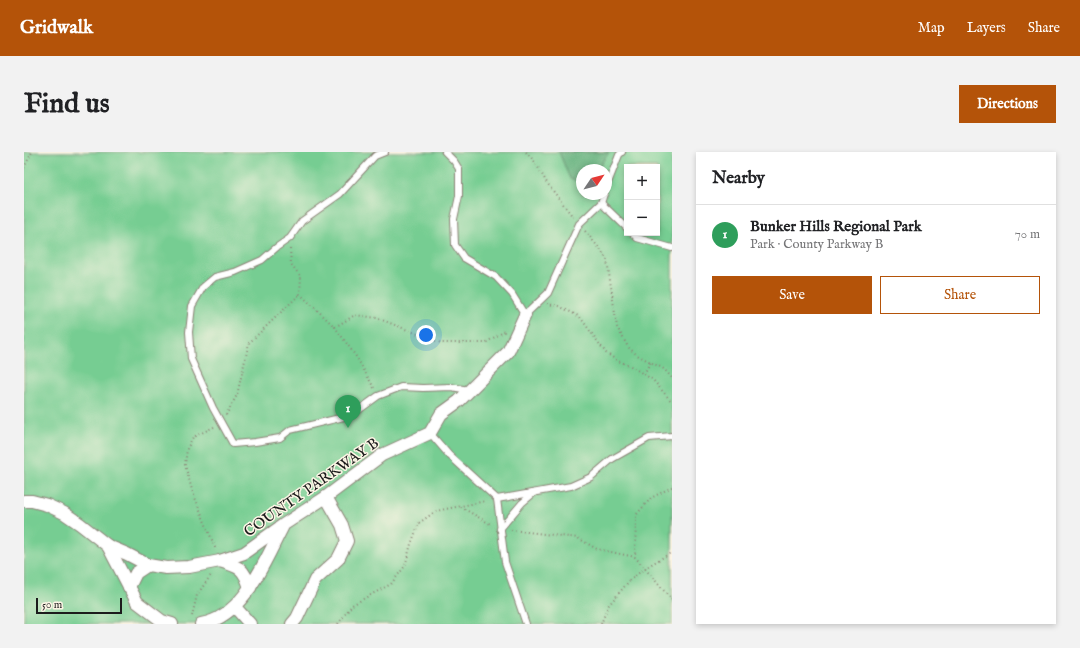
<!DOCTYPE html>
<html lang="en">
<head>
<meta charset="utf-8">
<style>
  body { margin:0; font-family:"IM FELL English",serif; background:#f2f2f2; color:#202124 }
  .controls { position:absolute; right:12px; top:12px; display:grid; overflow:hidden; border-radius:0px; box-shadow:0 2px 6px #0003 }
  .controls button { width:36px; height:36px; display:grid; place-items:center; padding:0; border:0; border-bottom:1px solid #e0e0e0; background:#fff; color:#202124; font:20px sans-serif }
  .compass { position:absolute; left:552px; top:12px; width:36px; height:36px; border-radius:50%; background:#fff; box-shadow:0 2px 6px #0003; rotate:55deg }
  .scale { position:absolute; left:12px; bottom:10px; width:86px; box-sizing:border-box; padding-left:4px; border:2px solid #1c1c1c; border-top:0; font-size:11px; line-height:14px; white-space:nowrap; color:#1c1c1c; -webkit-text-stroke:3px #fcf5e5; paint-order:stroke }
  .you { position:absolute; left:402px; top:183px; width:14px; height:14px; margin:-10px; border:3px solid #fff; border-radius:50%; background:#1a73e8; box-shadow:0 0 0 6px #1a73e833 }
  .badge { display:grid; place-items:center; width:26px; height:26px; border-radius:50%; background:#b45309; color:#fff; font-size:13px; font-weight:700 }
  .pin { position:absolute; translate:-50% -33px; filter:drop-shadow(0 1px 2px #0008) }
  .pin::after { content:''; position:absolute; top:21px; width:14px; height:12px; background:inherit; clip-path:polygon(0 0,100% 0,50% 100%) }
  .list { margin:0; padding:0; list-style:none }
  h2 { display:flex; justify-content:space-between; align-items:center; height:52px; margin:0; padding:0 16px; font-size:17px }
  h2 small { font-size:13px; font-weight:400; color:#757577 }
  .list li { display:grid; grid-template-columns:26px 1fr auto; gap:12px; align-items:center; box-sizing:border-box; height:60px; padding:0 16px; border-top:1px solid #e0e0e0 }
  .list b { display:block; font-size:15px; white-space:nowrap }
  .list p { margin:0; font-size:13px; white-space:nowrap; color:#757577 }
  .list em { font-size:13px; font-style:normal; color:#757577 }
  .actions { display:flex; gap:8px; padding:12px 16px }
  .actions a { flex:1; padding:9px 0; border:1px solid #b45309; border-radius:0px; text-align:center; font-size:14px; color:#b45309 }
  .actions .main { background:#b45309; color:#fff }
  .map { position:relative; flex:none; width:648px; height:472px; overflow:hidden; border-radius:0px }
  header { display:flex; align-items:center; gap:24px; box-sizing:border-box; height:56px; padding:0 20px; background:#b45309; color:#fff }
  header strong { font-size:19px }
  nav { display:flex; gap:22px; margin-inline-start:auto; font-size:14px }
  .intro { display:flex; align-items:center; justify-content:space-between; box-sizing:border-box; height:96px; padding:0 24px }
  h1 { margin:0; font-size:28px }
  .button { padding:10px 18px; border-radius:0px; background:#b45309; color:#fff; font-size:14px; font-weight:700 }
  main { display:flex; gap:24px; padding:0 24px }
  aside { flex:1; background:#fff; border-radius:0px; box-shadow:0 2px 6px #0003 }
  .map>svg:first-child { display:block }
</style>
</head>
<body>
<header>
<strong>Gridwalk</strong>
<nav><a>Map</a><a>Layers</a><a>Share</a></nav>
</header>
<div class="intro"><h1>Find us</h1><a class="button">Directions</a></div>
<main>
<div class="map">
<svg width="648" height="472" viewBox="0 0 648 472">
  <rect width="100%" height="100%" fill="#fcf5e5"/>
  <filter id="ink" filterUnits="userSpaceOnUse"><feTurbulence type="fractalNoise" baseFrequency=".025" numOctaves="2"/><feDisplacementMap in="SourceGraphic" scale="8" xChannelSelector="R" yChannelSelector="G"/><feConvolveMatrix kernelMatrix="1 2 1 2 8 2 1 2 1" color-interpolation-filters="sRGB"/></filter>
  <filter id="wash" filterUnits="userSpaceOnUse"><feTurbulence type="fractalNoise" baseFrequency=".012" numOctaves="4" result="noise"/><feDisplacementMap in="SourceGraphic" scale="16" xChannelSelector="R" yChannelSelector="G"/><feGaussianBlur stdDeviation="0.9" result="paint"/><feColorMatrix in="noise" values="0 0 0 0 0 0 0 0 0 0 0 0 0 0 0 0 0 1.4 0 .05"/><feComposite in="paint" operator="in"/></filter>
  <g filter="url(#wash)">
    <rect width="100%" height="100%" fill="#f7e4cb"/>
    <!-- green -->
    <path fill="#76cd92" stroke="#497457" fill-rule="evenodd" d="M0 0H648V472H0ZM603 15H633V81H603ZM558 18H582V42H558Z"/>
    <!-- forest -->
    <polygon fill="#60b07c" stroke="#3e664c" points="535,0 585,0 573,18 558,18 558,31 546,27"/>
  </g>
  <g filter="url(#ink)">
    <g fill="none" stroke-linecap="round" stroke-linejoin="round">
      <defs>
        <g id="service">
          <polyline points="361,0 351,4 316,42 278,69 266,86 253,95 238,108 211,120 191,125 179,135 168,154 165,180 167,207 189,256 209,292 231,290 256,286 266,278 328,263 354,244 377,235 399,236 427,235 445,238"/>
          <polyline points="421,0 430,9 435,17 435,44 430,67 431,93 440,106 472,125 488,142 501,163 524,141 555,72 577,51 580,42"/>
          <polyline points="582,36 595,3 598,0"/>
          <polyline points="577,51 603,76"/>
          <polyline points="608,81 613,86 648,96"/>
          <polyline points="406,281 425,303 473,347 481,410 502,472"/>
          <polyline points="473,347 547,334 567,325 588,307 625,286 648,284"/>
          <polyline points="476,377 498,351 510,341"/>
        </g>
        <g id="minor">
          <polyline points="0,349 8,349 23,353 40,361 56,372 84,394 103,402 124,413 142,416 165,415 196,409 220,401 259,373 302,345 358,303 406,281 417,262 435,249 484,200 501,163"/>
          <polyline points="84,394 113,450 138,469 148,472"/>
          <path d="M196 409C216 415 220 416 226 436"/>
          <polyline points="105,435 112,421 124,413"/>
          <polyline points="211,455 226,472"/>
          <path d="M177 472C220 465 240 410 258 376"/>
          <polyline points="268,472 273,466 291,428 314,407 323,389 318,373 302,345"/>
        </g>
      </defs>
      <!-- service casing -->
      <use href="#service" stroke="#8a8074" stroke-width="8"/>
      <!-- minor casing -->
      <use href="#minor" stroke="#8a8074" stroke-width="14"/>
      <!-- path -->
      <g stroke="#8a8074" stroke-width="2" stroke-dasharray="1 3" stroke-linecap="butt">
        <polyline points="502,0 511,10 523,31 549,65"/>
        <polyline points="0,16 8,0"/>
        <polyline points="561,79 576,97 583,108 593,175 604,195 613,203 640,217 648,226"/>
        <polyline points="266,97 267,112 277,125 276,142 311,175 333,206 350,236"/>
        <polyline points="523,152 535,154 556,165 582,201 594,209 605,213 629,228 648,250"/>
        <polyline points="311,175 331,163 353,166 417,191 461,191 481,179"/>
        <polyline points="620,222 627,209"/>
        <polyline points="202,263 213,243 225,191 276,142"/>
        <polyline points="190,275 169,285 163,297 161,313 168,338 192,398"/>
        <polyline points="648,335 627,346 612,363 611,405 648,448"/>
        <polyline points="437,355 468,373"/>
        <polyline points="487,378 554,386 573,397 611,405"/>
        <polyline points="168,464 173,443 187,423"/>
        <polyline points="314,472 328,453 367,432 381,414 387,392 395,371 412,359 462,349"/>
        <polyline points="577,472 584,454 606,428 621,416 648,400"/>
      </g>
      <!-- service -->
      <use href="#service" stroke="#fff" stroke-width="6"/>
      <!-- minor -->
      <use href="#minor" stroke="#fff" stroke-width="12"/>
    </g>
  </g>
  <g text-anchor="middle" stroke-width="3" stroke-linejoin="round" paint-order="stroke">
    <!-- street labels -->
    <g font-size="15" fill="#1c1c1c" stroke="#fcf5e5">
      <text transform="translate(287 335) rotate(-35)" y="5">COUNTY PARKWAY B</text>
    </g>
  </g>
</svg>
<div class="controls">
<button>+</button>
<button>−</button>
</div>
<svg class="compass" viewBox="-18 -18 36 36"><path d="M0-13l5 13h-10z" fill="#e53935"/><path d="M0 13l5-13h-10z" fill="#757577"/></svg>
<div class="scale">50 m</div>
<div class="you"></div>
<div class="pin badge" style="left:324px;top:276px;background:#2e9e5b">1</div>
</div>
<aside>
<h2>Nearby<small></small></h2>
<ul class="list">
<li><span class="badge" style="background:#2e9e5b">1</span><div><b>Bunker Hills Regional Park</b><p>Park · County Parkway B</p></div><em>70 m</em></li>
</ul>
<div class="actions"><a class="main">Save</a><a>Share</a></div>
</aside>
</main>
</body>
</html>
